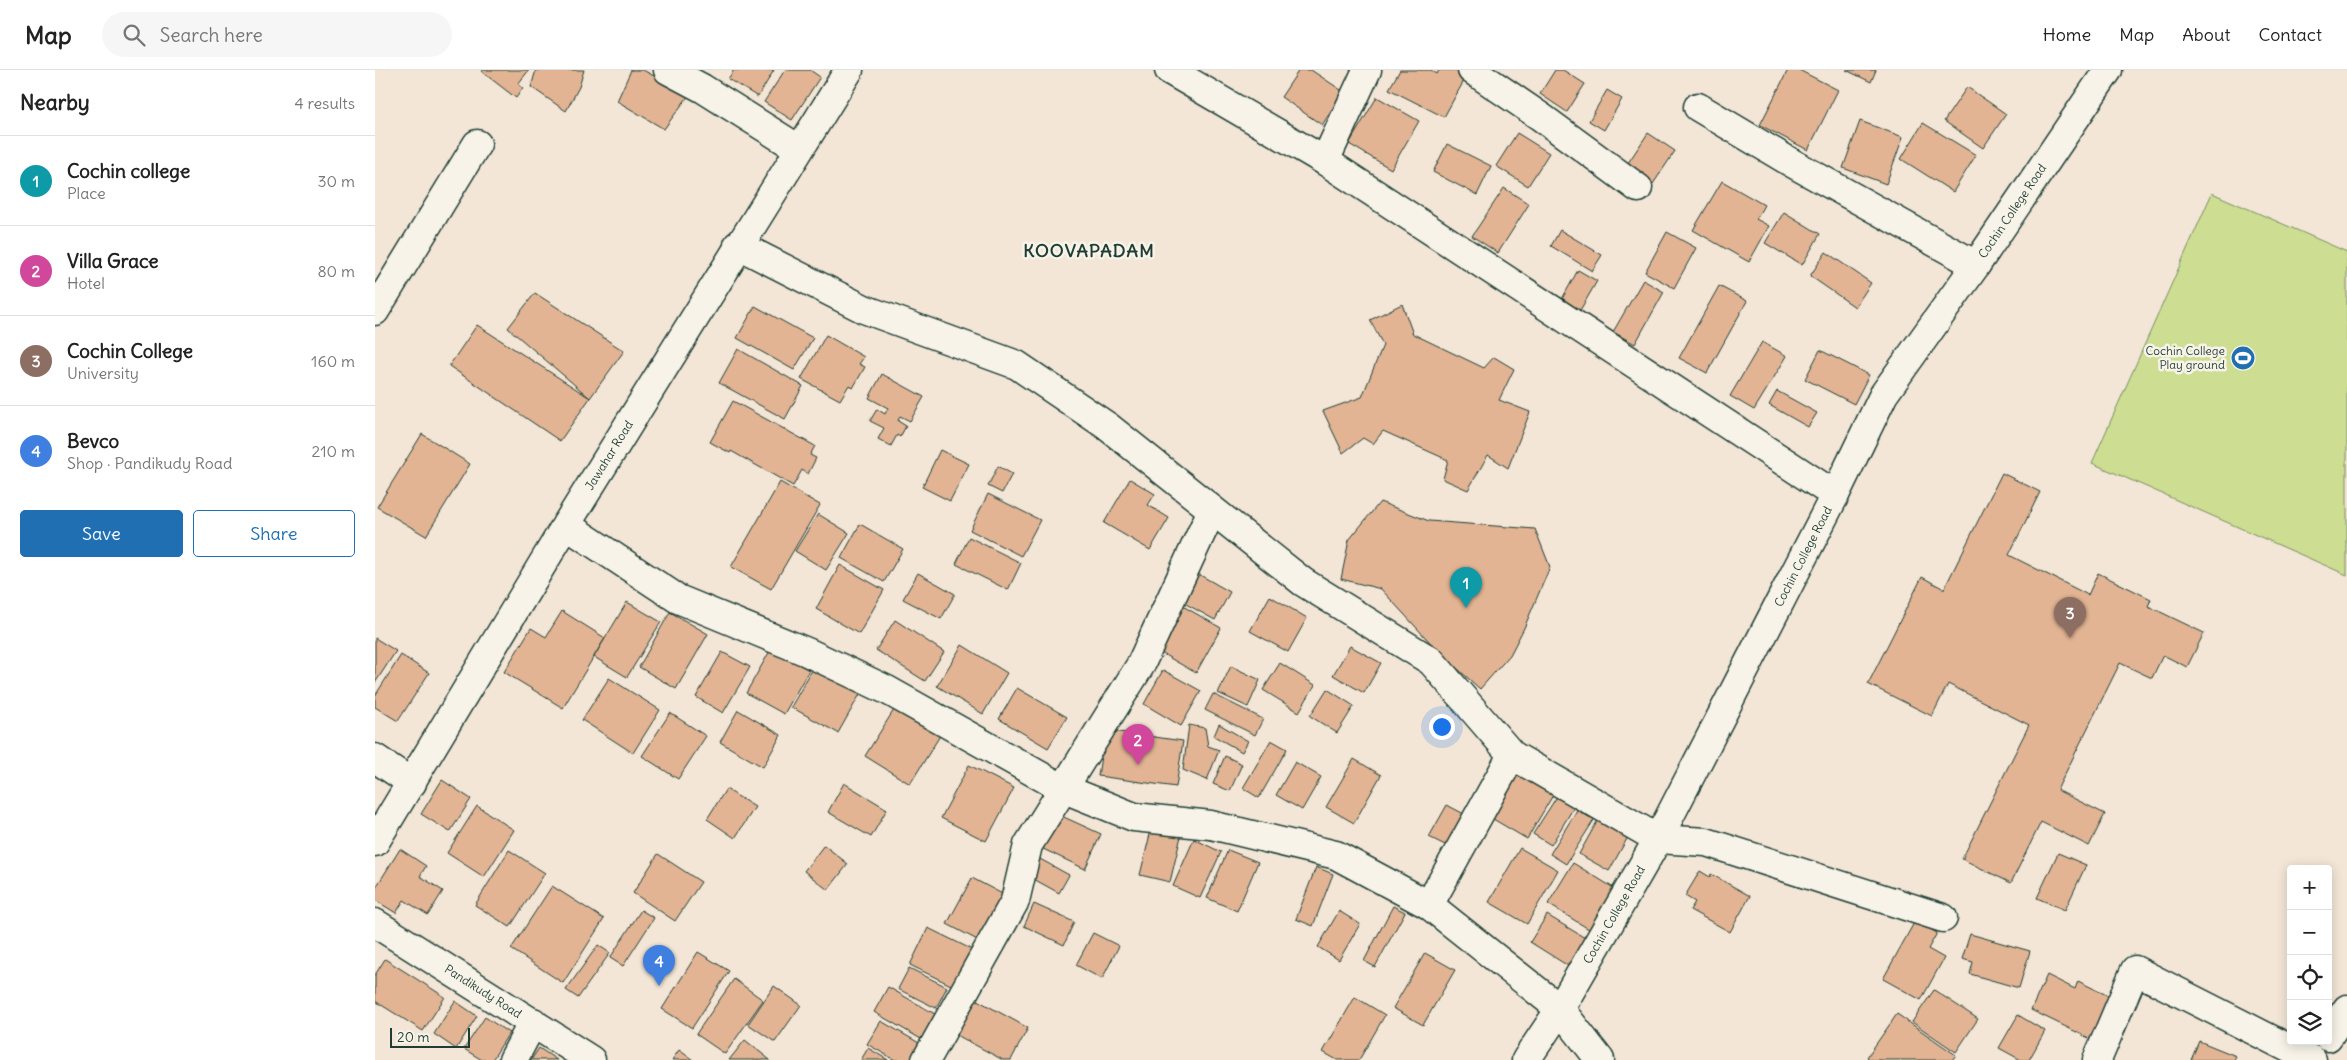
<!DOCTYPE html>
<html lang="en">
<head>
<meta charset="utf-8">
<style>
  body { margin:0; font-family:Delius,sans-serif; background:#f6f6f6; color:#222 }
  .controls { position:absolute; right:15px; bottom:15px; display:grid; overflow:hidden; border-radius:5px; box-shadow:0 2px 12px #0003 }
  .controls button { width:45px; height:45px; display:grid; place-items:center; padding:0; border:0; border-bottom:1px solid #e0e0e0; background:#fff; color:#222; font:25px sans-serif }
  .scale { position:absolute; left:15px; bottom:12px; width:80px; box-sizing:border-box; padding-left:5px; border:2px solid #1f3d34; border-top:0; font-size:14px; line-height:18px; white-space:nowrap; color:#1f3d34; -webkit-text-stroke:4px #f7f3e8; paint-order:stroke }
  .you { position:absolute; left:1066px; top:656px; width:18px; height:18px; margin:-12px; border:4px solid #fff; border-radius:50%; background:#1a73e8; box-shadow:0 0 0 8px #1a73e833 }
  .badge { display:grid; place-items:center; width:32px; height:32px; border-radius:50%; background:#1f6fb2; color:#fff; font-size:16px; font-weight:700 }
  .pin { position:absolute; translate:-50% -41px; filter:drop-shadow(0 1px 2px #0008) }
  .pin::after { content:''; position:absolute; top:26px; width:18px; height:15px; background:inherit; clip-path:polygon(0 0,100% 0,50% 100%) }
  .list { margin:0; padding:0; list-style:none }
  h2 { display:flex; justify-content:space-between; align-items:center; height:65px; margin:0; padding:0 20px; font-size:21px }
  h2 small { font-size:16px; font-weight:400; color:#767676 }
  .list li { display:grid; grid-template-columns:32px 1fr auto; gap:15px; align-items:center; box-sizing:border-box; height:90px; padding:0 20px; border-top:1px solid #e0e0e0 }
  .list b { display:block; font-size:19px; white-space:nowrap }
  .list p { margin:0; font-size:16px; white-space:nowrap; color:#767676 }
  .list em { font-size:16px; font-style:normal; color:#767676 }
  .actions { display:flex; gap:10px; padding:15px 20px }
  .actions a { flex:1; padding:11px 0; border:1px solid #1f6fb2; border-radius:5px; text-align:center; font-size:18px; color:#1f6fb2 }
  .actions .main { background:#1f6fb2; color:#fff }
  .icon { flex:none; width:28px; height:28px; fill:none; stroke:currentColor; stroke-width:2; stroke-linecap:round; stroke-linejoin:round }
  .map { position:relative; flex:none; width:1972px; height:990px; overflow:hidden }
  header { display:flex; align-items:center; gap:30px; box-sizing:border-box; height:70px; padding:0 25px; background:#fff; border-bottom:1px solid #e0e0e0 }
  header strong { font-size:24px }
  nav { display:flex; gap:28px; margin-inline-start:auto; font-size:18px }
  .search { width:350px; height:45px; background:#f6f6f6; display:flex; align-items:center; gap:12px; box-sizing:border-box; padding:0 18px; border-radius:28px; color:#767676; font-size:19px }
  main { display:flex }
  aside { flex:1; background:#fff }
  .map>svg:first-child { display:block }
</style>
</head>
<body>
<header>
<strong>Map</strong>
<div class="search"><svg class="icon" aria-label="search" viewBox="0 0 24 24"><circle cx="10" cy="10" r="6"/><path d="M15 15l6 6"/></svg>Search here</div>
<nav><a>Home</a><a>Map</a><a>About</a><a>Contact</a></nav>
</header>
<main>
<aside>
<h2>Nearby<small>4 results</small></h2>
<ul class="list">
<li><span class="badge" style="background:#0f9aa8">1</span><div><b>Cochin college</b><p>Place</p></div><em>30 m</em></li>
<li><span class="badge" style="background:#d1479c">2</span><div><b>Villa Grace</b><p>Hotel</p></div><em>80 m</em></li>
<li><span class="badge" style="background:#8d6e63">3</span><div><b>Cochin College</b><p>University</p></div><em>160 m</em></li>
<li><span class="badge" style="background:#3f7fe0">4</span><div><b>Bevco</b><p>Shop · Pandikudy Road</p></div><em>210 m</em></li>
</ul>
<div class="actions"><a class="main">Save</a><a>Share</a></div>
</aside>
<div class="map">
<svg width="1972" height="990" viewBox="0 0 1972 990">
  <rect width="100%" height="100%" fill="#f3e6d7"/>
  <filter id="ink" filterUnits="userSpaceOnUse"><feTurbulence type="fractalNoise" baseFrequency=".02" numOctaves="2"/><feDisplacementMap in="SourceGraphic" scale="10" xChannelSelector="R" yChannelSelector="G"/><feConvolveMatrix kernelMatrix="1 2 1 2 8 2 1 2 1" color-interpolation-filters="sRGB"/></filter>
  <g filter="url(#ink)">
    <!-- green -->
    <polygon fill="#cdde92" stroke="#768e63" points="1837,123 1972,182 1972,505 1717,393"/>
    <!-- building -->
    <g fill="#e2b493" stroke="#1f3d34">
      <polygon points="107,0 154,0 143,14 148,18 141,28 106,1"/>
      <polygon points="161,0 209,0 204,17 191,41 156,17"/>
      <polygon points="256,0 268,0 314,25 289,59 242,31"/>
      <polygon points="359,0 399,0 383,27 353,9"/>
      <polygon points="410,0 435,0 445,7 417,50 389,32"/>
      <polygon points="924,0 936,0 969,22 947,55 906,27"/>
      <polygon points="1025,0 1056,0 1062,4 1064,0 1079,0 1091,7 1069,47 1014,19"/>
      <polygon points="1180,0 1188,0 1210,14 1192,42 1165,24"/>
      <polygon points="1413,0 1424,0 1463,20 1433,80 1385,55"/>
      <polygon points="1471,0 1501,0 1496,12"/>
      <polygon points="1592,17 1631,44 1608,78 1569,51"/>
      <polygon points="1232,20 1247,29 1229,60 1214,51"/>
      <polygon points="1002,27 1044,51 1016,99 974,74"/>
      <polygon points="1485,51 1528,67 1511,114 1468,98"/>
      <polygon points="1548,53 1601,85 1578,122 1526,89"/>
      <polygon points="1142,63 1174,83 1153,116 1121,96"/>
      <polygon points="1273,63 1300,81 1278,114 1251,96"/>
      <polygon points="1072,74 1116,96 1102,125 1058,102"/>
      <polygon points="1347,111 1389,135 1381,149 1394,156 1374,192 1318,160"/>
      <polygon points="1129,118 1154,134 1123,183 1097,166"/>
      <polygon points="1409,142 1445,164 1427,195 1390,173"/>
      <polygon points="1185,160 1227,185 1217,201 1176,176"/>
      <polygon points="1292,162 1321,178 1299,218 1270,202"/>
      <polygon points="1451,182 1496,213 1480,237 1435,206"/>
      <polygon points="1203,200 1222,211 1200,249 1182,238"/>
      <polygon points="1268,210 1289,222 1260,274 1238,262"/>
      <polygon points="1344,216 1372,231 1332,303 1304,288"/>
      <polygon points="160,223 249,281 215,328 133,258"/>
      <polygon points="1027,234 1038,264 1109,298 1119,287 1139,299 1124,330 1155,342 1133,398 1113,385 1093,420 1068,409 1073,390 1008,361 998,374 988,368 968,383 948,341 987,327 1008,275 995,250"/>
      <polygon points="380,236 438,268 419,300 362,268"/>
      <polygon points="102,255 215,328 185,371 74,296"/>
      <polygon points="451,265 489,287 484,294 490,297 478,318 474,315 465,330 426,309"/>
      <polygon points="1387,272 1412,286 1379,340 1355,326"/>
      <polygon points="363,279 428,316 410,349 344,313"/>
      <polygon points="1445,280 1494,305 1479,334 1430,309"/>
      <polygon points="507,304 549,327 535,351 525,346 523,351 531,356 525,367 522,365 516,376 503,369 509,358 495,351 502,339 510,344 513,338 494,328"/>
      <polygon points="1402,321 1442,343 1433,357 1394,335"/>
      <polygon points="358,331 440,376 435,385 441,388 433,404 427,400 418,416 356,381 355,383 335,372"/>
      <polygon points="47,364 95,394 51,466 2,437"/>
      <polygon points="565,380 594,394 575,431 547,417"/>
      <polygon points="623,396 637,404 627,423 613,416"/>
      <polygon points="1627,403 1665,422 1634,485 1713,525 1723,503 1776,529 1773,536 1829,563 1812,597 1788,585 1777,608 1745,593 1682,720 1730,744 1714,776 1666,752 1636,813 1587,789 1654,655 1573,614 1557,646 1493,614 1547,507 1569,519"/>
      <polygon points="755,409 780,424 773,435 794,448 775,480 729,453"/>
      <polygon points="405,412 445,435 396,519 356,497"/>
      <polygon points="613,424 665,450 646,486 595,460"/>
      <polygon points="1005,432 1054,451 1160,459 1175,497 1149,558 1135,585 1105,619 1062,580 1006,519 966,509 974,470"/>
      <polygon points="443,444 474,463 451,500 420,481"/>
      <polygon points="485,454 528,479 509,512 466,488"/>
      <polygon points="594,467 646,493 633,520 581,494"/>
      <polygon points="465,495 509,520 484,564 441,539"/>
      <polygon points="818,501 855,522 840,550 802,529"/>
      <polygon points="543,503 580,524 566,549 528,529"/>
      <polygon points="895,526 932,548 913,582 875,561"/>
      <polygon points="252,532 286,552 252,607 219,587"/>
      <polygon points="806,535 846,558 821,603 781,580"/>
      <polygon points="187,541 230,568 188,638 129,602 156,558 171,567"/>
      <polygon points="295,542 333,564 301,619 264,597"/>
      <polygon points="520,550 569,582 550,611 501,580"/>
      <polygon points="0,568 21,581 0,613"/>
      <polygon points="587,575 632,603 608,644 562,616"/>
      <polygon points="975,576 1006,593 989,623 958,605"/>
      <polygon points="396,579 434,600 409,644 371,623"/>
      <polygon points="347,582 375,597 348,643 321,627"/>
      <polygon points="26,585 54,603 23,651 0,637 0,626"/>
      <polygon points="441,593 488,619 463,663 416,637"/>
      <polygon points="905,593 940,615 924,642 888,620"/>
      <polygon points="856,596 885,610 873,637 843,623"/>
      <polygon points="788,600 826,621 806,656 769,634"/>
      <polygon points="234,608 285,640 258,683 207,650"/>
      <polygon points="642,618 692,647 673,678 624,649"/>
      <polygon points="952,619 979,636 962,663 935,646"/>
      <polygon points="838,624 888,649 880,665 830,640"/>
      <polygon points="522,635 566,664 535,714 490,686"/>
      <polygon points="363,640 406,665 388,697 345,672"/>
      <polygon points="295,643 331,666 303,709 267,686"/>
      <polygon points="844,654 873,671 867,682 839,666"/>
      <polygon points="814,655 830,658 833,676 844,680 832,710 808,700"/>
      <polygon points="730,660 808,671 801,717 723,706"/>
      <polygon points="896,670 912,679 884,728 868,718"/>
      <polygon points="850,686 867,694 855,721 838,714"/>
      <polygon points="979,689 1006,705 979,753 951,737"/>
      <polygon points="920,692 946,707 927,740 901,725"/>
      <polygon points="594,695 639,718 611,771 566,748"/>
      <polygon points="1143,697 1181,720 1152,769 1113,746"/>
      <polygon points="67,710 96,729 75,762 46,744"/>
      <polygon points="469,713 512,739 496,767 453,742"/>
      <polygon points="1188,717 1205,727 1176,775 1158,764"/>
      <polygon points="351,719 380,737 360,768 332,749"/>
      <polygon points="1072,735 1089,744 1072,776 1054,767"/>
      <polygon points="102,736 139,760 109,807 72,783"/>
      <polygon points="1202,740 1219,750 1191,794 1175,784"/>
      <polygon points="680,743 726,764 710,799 664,777"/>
      <polygon points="1223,750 1253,767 1234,801 1204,784"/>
      <polygon points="777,756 807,762 795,812 765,805"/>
      <polygon points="819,769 846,782 825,828 798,816"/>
      <polygon points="449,775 473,794 453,820 429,801"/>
      <polygon points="1145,778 1183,800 1152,854 1114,832"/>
      <polygon points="25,779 51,796 45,806 68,821 53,845 29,830 21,843 0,830 0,819"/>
      <polygon points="134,780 170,803 135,857 100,835"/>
      <polygon points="853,780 883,792 862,841 832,828"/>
      <polygon points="1683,783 1711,795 1690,840 1662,828"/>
      <polygon points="283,784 326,812 300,851 258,823"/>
      <polygon points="665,789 694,805 684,823 655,807"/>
      <polygon points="1198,793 1242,820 1217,861 1173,834"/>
      <polygon points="941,797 958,804 938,856 921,849"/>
      <polygon points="1325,801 1335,807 1336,804 1375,826 1355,862 1315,840 1320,832 1310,826"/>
      <polygon points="597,808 635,828 610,874 572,854"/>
      <polygon points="177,816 229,849 188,913 136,879"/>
      <polygon points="659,834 699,852 689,875 649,856"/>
      <polygon points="1018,836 1030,842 1000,897 989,891"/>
      <polygon points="266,840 279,848 248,896 235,888"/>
      <polygon points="964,841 985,854 964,890 943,877"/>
      <polygon points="1172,845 1215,871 1198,899 1155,872"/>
      <polygon points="1540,851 1562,863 1553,879 1569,888 1546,930 1508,909"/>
      <polygon points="553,858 598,880 580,917 535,895"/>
      <polygon points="718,863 744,876 727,909 701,895"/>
      <polygon points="1595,864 1655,881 1644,918 1595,904 1598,892 1587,889"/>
      <polygon points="223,875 235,883 203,928 191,920"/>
      <polygon points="323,882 354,901 317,958 287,939"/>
      <polygon points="1050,883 1080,900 1048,955 1018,938"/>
      <polygon points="10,889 70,927 48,961 0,931 0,905"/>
      <polygon points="534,898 572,917 561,938 523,919"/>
      <polygon points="1672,905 1700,919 1703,911 1738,928 1718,970 1656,940"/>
      <polygon points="359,909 388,930 350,984 321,964"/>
      <polygon points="399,916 426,935 400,972 373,954"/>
      <polygon points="513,917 560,944 546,969 499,942"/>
      <polygon points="1559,920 1603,949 1581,982 1537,952"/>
      <polygon points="595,926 653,958 636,990 628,990 576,962"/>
      <polygon points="980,927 1010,945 984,990 962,990 948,982"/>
      <polygon points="80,931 102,946 81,979 59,964"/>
      <polygon points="1522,944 1581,985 1577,990 1496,990 1492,987"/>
      <polygon points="1643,945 1670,961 1654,990 1646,990 1624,978"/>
      <polygon points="110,947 134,963 117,990 107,990 89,979"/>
      <polygon points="506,951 551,977 543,990 520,990 492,974"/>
      <polygon points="370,970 395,990 354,990"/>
      <polygon points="1824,971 1861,986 1859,990 1816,990"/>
      <polygon points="164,978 182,990 156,990"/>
      <polygon points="493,978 513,990 486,990"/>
      <polygon points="304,980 318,990 297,990"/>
    </g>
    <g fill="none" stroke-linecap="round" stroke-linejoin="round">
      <defs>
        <g id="minor">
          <polyline points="293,0 327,18 424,79"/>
          <polyline points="794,0 950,91 1460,425"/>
          <polyline points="1097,0 1166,47 1263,118"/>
          <polyline points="1323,37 1417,93 1601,195"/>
          <polyline points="950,91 992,0"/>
          <polyline points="363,175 489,239 642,295 732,356 928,512 1056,591 1137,685 1283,769 1331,772 1568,848"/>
          <polyline points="0,241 102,74"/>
          <polyline points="191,455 303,529 432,582 512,620 687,718 759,747 836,755 961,785 1054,835 1185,939 1225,990"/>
          <polyline points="0,688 37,713"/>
          <polyline points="1054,835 1137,685"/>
          <path id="s1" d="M0 853 216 990"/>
          <polyline points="1953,967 1972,939"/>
          <polyline points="138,990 158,952"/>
          <polyline points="551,990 640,831 653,775 765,596 837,440"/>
          <path id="s2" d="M1151 990 1185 939 1283 769 1460 425 1509 324 1601 195 1733 0"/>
          <polyline points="1722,990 1760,900 1937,990"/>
        </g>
        <g id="major">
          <path id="s3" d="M0 772 191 455 474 0"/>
        </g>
      </defs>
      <!-- minor casing -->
      <use href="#minor" stroke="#1f3d34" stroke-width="31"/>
      <!-- major casing -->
      <use href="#major" stroke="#1f3d34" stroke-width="31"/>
      <!-- minor -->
      <use href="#minor" stroke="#f7f3e8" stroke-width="28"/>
      <!-- major -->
      <use href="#major" stroke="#f7f3e8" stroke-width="28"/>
    </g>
  </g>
  <!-- icons -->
  <defs>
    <symbol id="stadium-disc" viewBox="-11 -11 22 22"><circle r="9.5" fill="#1f6fb2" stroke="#f7f3e8"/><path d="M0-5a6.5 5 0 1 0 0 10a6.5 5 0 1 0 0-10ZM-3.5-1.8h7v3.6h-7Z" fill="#fff"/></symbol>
  </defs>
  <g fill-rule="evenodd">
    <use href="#stadium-disc" x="1854" y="274" width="28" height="28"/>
  </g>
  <g text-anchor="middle" stroke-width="5" stroke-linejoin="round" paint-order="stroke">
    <!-- street labels -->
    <g font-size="12" fill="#1f3d34" stroke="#f7f3e8">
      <text dy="4" stroke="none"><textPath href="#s2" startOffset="980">Cochin College Road</textPath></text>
      <text dy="4" stroke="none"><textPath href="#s3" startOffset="452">Jawahar Road</textPath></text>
      <text dy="4" stroke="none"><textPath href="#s2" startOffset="575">Cochin College Road</textPath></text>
      <text dy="4" stroke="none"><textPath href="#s2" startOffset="170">Cochin College Road</textPath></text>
      <text dy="4" stroke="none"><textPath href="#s1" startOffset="128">Pandikudy Road</textPath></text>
    </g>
    <!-- poi labels -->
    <g font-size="12" fill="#1f3d34" stroke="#f7f3e8" text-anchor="end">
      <text x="1850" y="285">Cochin College<tspan x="1850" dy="14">Play ground</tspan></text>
    </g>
    <!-- district labels -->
    <g font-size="18" font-weight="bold" letter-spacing="1" fill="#1f3d34" stroke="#f7f3e8">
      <text x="714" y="187">KOOVAPADAM</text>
    </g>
  </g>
</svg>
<div class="controls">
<button>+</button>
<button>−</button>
<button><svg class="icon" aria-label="locate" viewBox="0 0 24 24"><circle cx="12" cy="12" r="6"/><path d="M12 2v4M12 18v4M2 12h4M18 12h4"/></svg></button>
<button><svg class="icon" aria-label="layers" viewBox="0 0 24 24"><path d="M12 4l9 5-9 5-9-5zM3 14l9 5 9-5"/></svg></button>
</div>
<div class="scale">20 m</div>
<div class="you"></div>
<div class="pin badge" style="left:1091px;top:538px;background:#0f9aa8">1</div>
<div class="pin badge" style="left:763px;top:695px;background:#d1479c">2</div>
<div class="pin badge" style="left:1695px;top:568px;background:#8d6e63">3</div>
<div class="pin badge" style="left:284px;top:916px;background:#3f7fe0">4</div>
</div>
</main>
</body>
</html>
